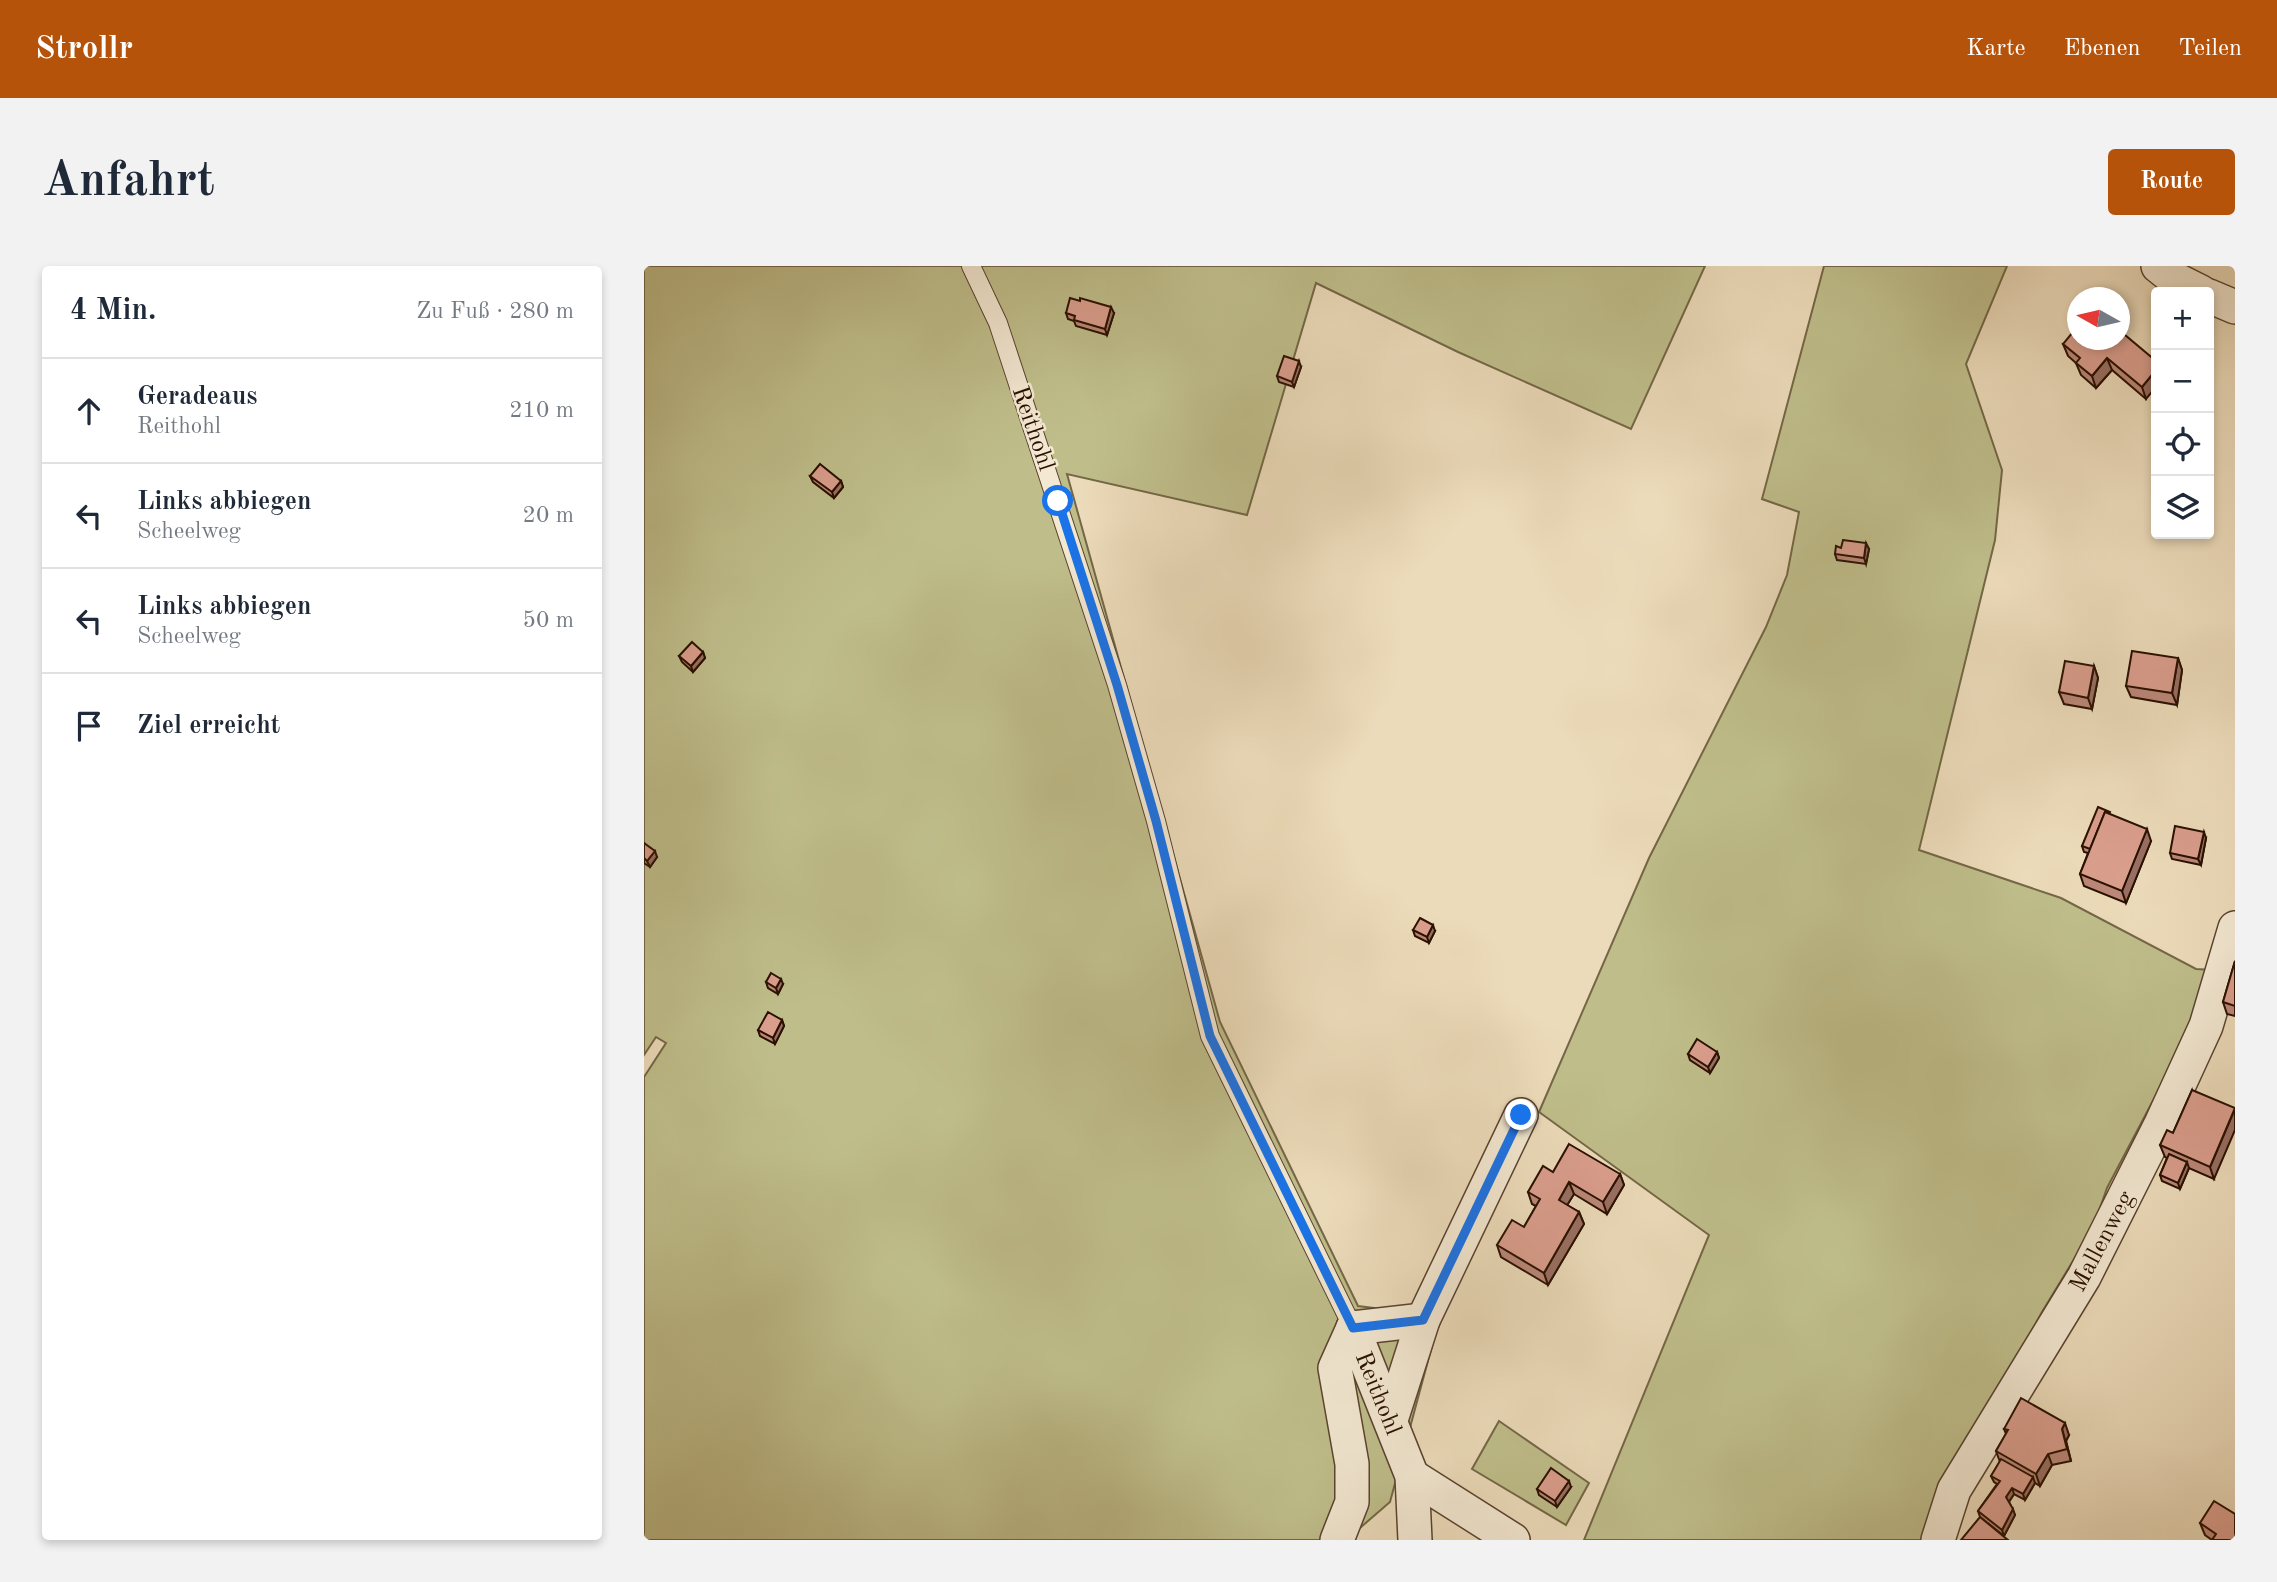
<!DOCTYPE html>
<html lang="de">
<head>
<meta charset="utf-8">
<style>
  body { margin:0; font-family:"Old Standard TT",serif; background:#f2f2f3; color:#1f2937 }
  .controls { position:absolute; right:21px; top:21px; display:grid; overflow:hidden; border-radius:7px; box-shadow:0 4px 10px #0003 }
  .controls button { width:63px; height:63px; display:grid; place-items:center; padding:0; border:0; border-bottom:2px solid #e0e1e3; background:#fff; color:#1f2937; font:35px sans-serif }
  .compass { position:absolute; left:1423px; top:21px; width:63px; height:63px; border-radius:50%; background:#fff; box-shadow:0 4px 10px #0003; rotate:278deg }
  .stop { position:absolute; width:21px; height:21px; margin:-16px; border:5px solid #1a73e8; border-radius:50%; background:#fff }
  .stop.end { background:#1a73e8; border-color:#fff; box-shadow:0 2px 7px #0008 }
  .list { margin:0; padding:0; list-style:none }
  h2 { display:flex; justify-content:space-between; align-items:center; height:91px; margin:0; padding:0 28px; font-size:30px }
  h2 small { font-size:23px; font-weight:400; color:#747a83 }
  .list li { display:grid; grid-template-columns:46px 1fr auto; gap:21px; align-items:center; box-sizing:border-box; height:105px; padding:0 28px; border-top:2px solid #e0e1e3 }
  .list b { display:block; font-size:26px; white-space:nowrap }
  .list p { margin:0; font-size:23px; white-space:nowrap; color:#747a83 }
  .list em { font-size:23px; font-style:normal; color:#747a83 }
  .icon { flex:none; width:38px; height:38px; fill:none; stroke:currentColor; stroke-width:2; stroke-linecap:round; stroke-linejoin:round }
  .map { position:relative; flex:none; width:1591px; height:1274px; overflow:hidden; border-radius:7px }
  header { display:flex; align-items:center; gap:42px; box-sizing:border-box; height:98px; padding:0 35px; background:#b45309; color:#fff }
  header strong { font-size:33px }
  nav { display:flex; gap:38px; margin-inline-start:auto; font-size:24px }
  .intro { display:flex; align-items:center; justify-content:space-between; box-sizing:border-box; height:168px; padding:0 42px }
  h1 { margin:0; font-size:49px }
  .button { padding:18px 32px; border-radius:7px; background:#b45309; color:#fff; font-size:24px; font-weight:700 }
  main { display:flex; gap:42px; padding:0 42px }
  aside { flex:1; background:#fff; border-radius:7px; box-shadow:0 4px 10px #0003 }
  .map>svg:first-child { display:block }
</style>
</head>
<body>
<header>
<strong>Strollr</strong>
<nav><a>Karte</a><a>Ebenen</a><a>Teilen</a></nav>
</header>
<div class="intro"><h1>Anfahrt</h1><a class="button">Route</a></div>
<main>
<aside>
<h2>4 Min.<small>Zu Fuß · 280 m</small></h2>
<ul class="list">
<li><svg class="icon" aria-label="ahead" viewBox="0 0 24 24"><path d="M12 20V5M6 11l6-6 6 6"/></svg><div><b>Geradeaus</b><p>Reithohl</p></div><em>210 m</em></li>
<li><svg class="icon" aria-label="left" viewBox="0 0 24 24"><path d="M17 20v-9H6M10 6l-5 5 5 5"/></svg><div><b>Links abbiegen</b><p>Scheelweg</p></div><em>20 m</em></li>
<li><svg class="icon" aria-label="left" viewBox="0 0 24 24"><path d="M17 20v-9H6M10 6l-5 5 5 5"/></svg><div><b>Links abbiegen</b><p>Scheelweg</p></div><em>50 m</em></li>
<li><svg class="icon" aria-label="arrive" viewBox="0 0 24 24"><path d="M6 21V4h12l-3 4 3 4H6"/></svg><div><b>Ziel erreicht</b></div></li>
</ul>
</aside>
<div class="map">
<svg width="1591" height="1274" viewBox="0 0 1591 1274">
  <rect width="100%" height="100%" fill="#ecdbba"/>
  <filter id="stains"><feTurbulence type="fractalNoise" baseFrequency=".00286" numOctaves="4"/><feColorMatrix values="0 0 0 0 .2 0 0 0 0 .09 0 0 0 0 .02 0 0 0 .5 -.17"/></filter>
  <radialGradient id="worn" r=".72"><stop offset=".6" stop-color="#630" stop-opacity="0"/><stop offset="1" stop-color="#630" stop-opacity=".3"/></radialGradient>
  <!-- green -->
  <g fill="#bfbe8b" stroke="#746746" stroke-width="2">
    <polygon points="0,0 1061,0 987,163 814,86 672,17 603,249 423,208 576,756 714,1040 796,1050 746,1236 702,1274 0,1274 0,811 22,777 12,771 0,789"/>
    <polygon points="1180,0 1363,0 1322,98 1358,204 1351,274 1275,584 1417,632 1552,703 1569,704 1562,734 1463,922 1449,962 1398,1046 1316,1195 1279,1274 940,1274 1065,969 895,846 1005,592 1122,361 1143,309 1155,246 1118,233"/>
    <polygon points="855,1155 945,1217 922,1259 828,1203"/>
  </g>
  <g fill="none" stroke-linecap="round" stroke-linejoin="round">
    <defs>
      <polyline id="lane" points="327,0 354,57 473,419 512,555 566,770 709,1062"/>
      <g id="street">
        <polyline points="1514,0 1529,12 1557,26"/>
        <polyline points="1565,30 1591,41"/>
        <polyline points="709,1062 768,1210 771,1274"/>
        <polyline points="709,1062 779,1054"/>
        <polyline points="747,1154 779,1054 877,849"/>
        <polyline points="768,1210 869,1274"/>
        <polyline points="693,1274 708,1236 708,1198 691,1102 709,1062"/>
        <polyline points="1294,1274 1310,1224 1440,1011 1517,858 1562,760 1591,662"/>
      </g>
    </defs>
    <!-- lane casing -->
    <use href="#lane" stroke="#5a432f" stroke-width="20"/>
    <!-- street casing -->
    <use href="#street" stroke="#5a432f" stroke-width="36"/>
    <!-- lane -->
    <use href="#lane" stroke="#f3e8d2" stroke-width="18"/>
    <!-- street -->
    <use href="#street" stroke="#f3e8d2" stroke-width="33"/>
  </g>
  <!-- wall -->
  <g fill="#bb8879" stroke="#2a1001" stroke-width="2">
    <polygon points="422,47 470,47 463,69 432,60 430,55 424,53"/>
    <polygon points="1419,78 1512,95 1502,133 1468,104 1452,122 1437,109 1432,97 1424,90"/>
    <polygon points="657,101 650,121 635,116 633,110"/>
    <polygon points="166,210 197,215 199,221 190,232 169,216"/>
    <polygon points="1197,282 1225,283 1222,298 1193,294 1191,288"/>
    <polygon points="59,386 61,392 49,406 38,396 35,390"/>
    <polygon points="1534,392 1538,404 1533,439 1487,431 1482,420"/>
    <polygon points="1450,400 1454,412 1448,443 1420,438 1415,426"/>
    <polygon points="1467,549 1507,575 1482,637 1440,620 1436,608 1444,587 1440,586 1438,580"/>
    <polygon points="1562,572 1557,599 1528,593 1526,587"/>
    <polygon points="0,577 13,591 6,601 0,597"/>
    <polygon points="769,664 791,665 785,677 771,670"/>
    <polygon points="1591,695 1591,750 1583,748 1579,736"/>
    <polygon points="122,716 139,718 134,728 124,722"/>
    <polygon points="138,754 140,760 131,778 116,770 114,764"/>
    <polygon points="1073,786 1075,792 1066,807 1046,794 1044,788"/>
    <polygon points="1548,824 1570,913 1545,902 1536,923 1518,915 1516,909 1523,892 1521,891 1516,879 1529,867"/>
    <polygon points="909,906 976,908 980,919 963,948 930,928 923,939 935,946 940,958 904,1019 857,991 853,979 880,961 892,940 888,938 884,926"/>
    <polygon points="1360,1163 1425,1169 1422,1175 1427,1195 1408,1199 1396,1220 1391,1217 1381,1234 1370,1228 1365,1236 1371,1249 1360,1270 1336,1251 1334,1245 1353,1218 1350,1216 1347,1210 1356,1196 1352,1185 1362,1168"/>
    <polygon points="927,1221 913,1241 895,1229 893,1223"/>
    <polygon points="1591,1248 1568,1274 1561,1269 1556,1257"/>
  </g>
  <!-- shaded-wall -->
  <g fill="#996f63" stroke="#2a1001" stroke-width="2">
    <polygon points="467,41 470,47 463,69 461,63"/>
    <polygon points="1463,92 1468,104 1452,122 1448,110"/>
    <polygon points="655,95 657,101 650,121 648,116"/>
    <polygon points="1512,104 1512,121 1502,133 1498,121"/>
    <polygon points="197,215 199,221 190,232 188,226"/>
    <polygon points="1222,277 1225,283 1222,298 1220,292"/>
    <polygon points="59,386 61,392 49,406 47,400"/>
    <polygon points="1534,392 1538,404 1533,439 1528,427"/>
    <polygon points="1450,400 1454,412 1448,443 1444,432"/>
    <polygon points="1503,563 1507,575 1482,637 1478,625"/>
    <polygon points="1560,566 1562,572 1557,599 1554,593"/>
    <polygon points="11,585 13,591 6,601 3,595"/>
    <polygon points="789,659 791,665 785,677 783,671"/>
    <polygon points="137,713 139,718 134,728 132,722"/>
    <polygon points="138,754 140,760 131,778 129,772"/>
    <polygon points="1073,786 1075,792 1066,807 1064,801"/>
    <polygon points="1591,843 1591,864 1570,913 1566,901"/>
    <polygon points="1543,896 1545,902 1536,923 1534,917"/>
    <polygon points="976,908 980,919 963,948 959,936"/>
    <polygon points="925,916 930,928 919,946 915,934"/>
    <polygon points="935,946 940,958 904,1019 900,1007"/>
    <polygon points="1421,1157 1425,1169 1422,1175 1427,1195 1418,1163"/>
    <polygon points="1404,1188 1408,1199 1396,1220 1392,1208"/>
    <polygon points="1389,1211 1391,1217 1381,1234 1379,1228"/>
    <polygon points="925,1215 927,1221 913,1241 911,1235"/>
    <polygon points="1368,1222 1370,1228 1364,1237 1362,1231"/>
    <polygon points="1369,1243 1371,1249 1360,1270 1358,1264"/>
  </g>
  <!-- building -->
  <g fill="#da9e8d" stroke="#2a1001" stroke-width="2">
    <polygon points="426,32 436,35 436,32 467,41 461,63 430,54 431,50 422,47"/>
    <polygon points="1433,61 1433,74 1475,74 1475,64 1512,95 1512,104 1498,121 1463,92 1448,110 1432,97 1436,92 1419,78"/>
    <polygon points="640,90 655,95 648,116 633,110"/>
    <polygon points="176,198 197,215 188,226 166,210"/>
    <polygon points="1199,274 1222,277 1220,292 1191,288 1192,280 1197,282"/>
    <polygon points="48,376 59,386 47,400 35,390"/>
    <polygon points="1488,385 1534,392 1528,427 1482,420"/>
    <polygon points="1421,395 1450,400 1444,432 1415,426"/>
    <polygon points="1454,541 1466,546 1465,548 1461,546 1446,583 1438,580"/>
    <polygon points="1461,546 1503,563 1478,625 1436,608"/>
    <polygon points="1531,560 1560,566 1554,593 1526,587"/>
    <polygon points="0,577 11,585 3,595 0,592"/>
    <polygon points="776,652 789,659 783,671 769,664"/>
    <polygon points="1591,695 1591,740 1579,736"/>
    <polygon points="127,707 137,713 132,722 122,716"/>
    <polygon points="124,746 138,754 129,772 114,764"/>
    <polygon points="1053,773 1073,786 1064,801 1044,788"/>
    <polygon points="1548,824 1591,842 1566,901 1516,879 1523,864 1529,867"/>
    <polygon points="925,878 976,908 959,936 925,916 915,934 935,946 900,1007 853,979 868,954 880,961 896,933 884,926 899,900 909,906"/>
    <polygon points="1525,888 1543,896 1534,917 1516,909"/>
    <polygon points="1377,1132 1421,1157 1418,1163 1423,1183 1404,1188 1392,1208 1352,1185 1364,1164 1360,1163"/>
    <polygon points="1357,1193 1389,1211 1379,1228 1368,1222 1362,1231 1369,1243 1358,1264 1334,1245 1356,1215 1347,1210"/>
    <polygon points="907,1202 925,1215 911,1235 893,1223"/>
    <polygon points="1570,1235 1591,1248 1591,1274 1568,1274 1572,1268 1556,1257"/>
    <polygon points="1336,1251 1364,1274 1317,1274"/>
  </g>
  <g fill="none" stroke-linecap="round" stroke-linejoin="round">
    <!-- route -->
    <polyline stroke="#1a73e8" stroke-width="9" points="414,235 473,419 512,555 566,770 709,1062 779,1054 877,849"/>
  </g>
  <g text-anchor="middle" stroke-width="5" stroke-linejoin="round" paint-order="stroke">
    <!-- street labels -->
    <g font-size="24" fill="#2a1001" stroke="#f3e8d2">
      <text transform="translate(390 162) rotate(71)" y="8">Reithohl</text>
      <text transform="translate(1457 975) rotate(-62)" y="8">Mallenweg</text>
      <text transform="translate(735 1127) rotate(68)" y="8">Reithohl</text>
    </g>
  </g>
  <rect width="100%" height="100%" filter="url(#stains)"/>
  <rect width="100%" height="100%" fill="url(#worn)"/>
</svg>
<div class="controls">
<button>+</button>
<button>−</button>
<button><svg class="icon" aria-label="locate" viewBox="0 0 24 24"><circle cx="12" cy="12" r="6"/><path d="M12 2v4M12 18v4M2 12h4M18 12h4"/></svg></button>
<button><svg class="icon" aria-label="layers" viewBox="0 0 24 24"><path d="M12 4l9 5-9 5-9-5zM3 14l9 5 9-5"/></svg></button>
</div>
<svg class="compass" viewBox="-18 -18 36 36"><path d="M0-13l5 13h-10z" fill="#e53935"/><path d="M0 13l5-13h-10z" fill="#747a83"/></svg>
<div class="stop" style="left:414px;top:235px"></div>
<div class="stop end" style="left:877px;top:849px"></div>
</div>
</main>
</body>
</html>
